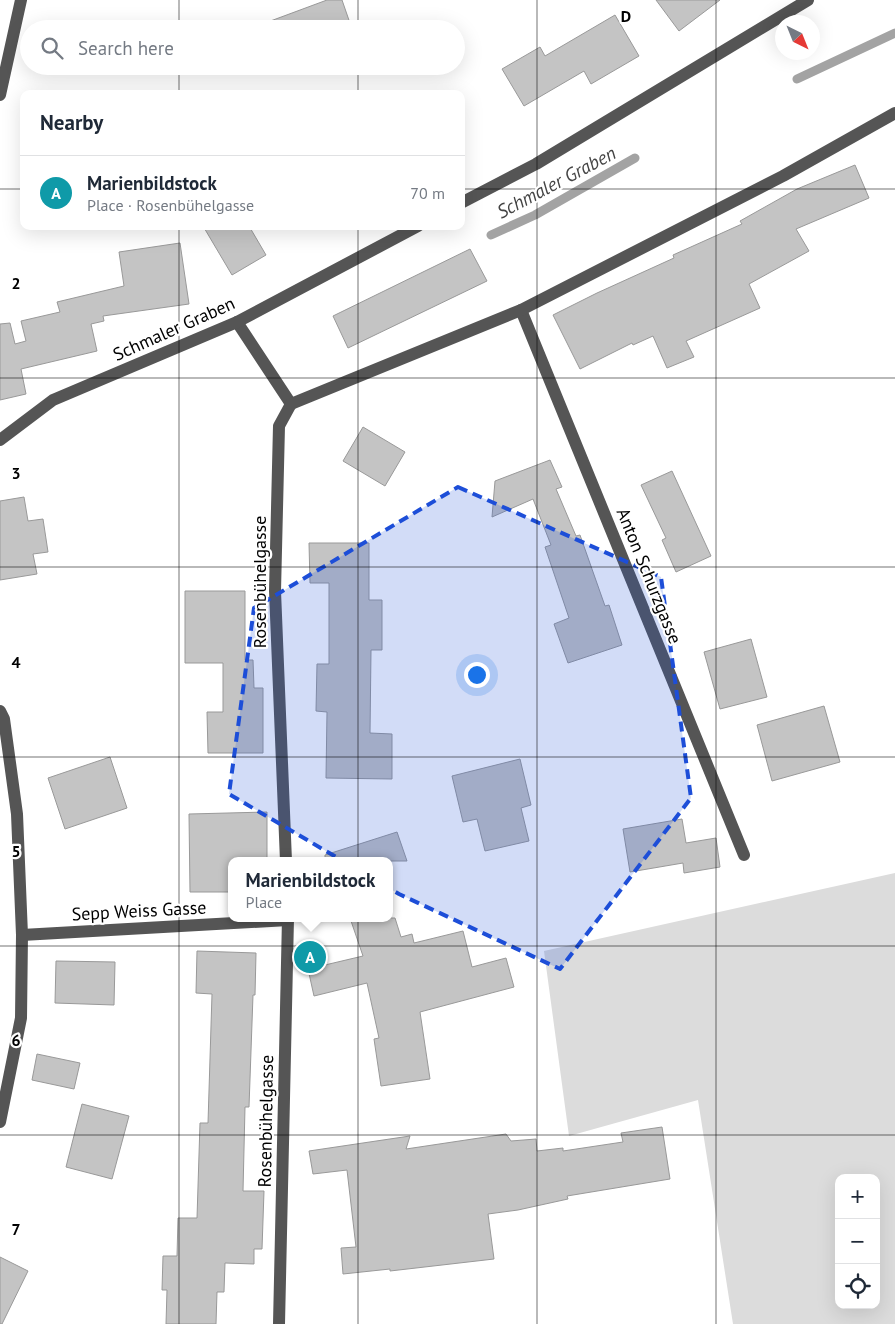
<!DOCTYPE html>
<html lang="en">
<head>
<meta charset="utf-8">
<style>
  body { margin:0; font-family:"PT Sans",sans-serif; background:#f6f6f7; color:#1f2937 }
  .controls { position:absolute; right:15px; bottom:15px; display:grid; overflow:hidden; border-radius:10px; box-shadow:0 5px 20px #0002 }
  .controls button { width:45px; height:45px; display:grid; place-items:center; padding:0; border:0; border-bottom:1px solid #e0e1e3; background:#fff; color:#1f2937; font:25px sans-serif }
  .compass { position:absolute; left:775px; top:15px; width:45px; height:45px; border-radius:50%; background:#fff; box-shadow:0 5px 20px #0002; rotate:137deg }
  .you { position:absolute; left:476px; top:674px; width:18px; height:18px; margin:-12px; border:4px solid #fff; border-radius:50%; background:#1a73e8; box-shadow:0 0 0 8px #1a73e833 }
  .badge { display:grid; place-items:center; width:32px; height:32px; border-radius:50%; background:#000; color:#fff; font-size:16px; font-weight:700 }
  .pin { position:absolute; translate:-50% -50%; border:2px solid #fff; box-shadow:0 1px 5px #0006 }
  .popup { position:absolute; left:228px; top:857px; width:165px; height:65px; box-sizing:border-box; display:grid; place-content:center; border-radius:10px; background:#fff; filter:drop-shadow(0 1px 4px #0005); font-size:16px; white-space:nowrap; color:#747a83 }
  .popup b { font-size:19px; color:#1f2937 }
  .popup::after { content:''; position:absolute; left:50%; top:100%; margin-left:-10px; border:10px solid transparent; border-top-color:#fff }
  .list { margin:0; padding:0; list-style:none }
  h2 { display:flex; justify-content:space-between; align-items:center; height:65px; margin:0; padding:0 20px; font-size:21px }
  h2 small { font-size:16px; font-weight:400; color:#747a83 }
  .list li { display:grid; grid-template-columns:32px 1fr auto; gap:15px; align-items:center; box-sizing:border-box; height:75px; padding:0 20px; border-top:1px solid #e0e1e3 }
  .list b { display:block; font-size:19px; white-space:nowrap }
  .list p { margin:0; font-size:16px; white-space:nowrap; color:#747a83 }
  .list em { font-size:16px; font-style:normal; color:#747a83 }
  .icon { flex:none; width:28px; height:28px; fill:none; stroke:currentColor; stroke-width:2; stroke-linecap:round; stroke-linejoin:round }
  .map { position:relative; flex:none; width:895px; height:1324px; overflow:hidden }
  .search { position:absolute; background:#fff; box-shadow:0 5px 20px #0002; left:20px; top:20px; width:445px; height:55px; display:flex; align-items:center; gap:12px; box-sizing:border-box; padding:0 18px; border-radius:28px; color:#747a83; font-size:19px }
  .panel { position:absolute; background:#fff; box-shadow:0 5px 20px #0002; left:20px; top:90px; width:445px; height:140px; border-radius:10px }
  .map>svg:first-child { display:block }
</style>
</head>
<body>
<div class="map">
<svg width="895" height="1324" viewBox="0 0 895 1324">
  <rect width="100%" height="100%" fill="#fff"/>
  <!-- green -->
  <path fill="#dcdcdc" fill-rule="evenodd" d="M895 873V1324H733L698 1100 569 1136 544 951ZM839 1178H876V1305H839Z"/>
  <g fill="none" stroke-linecap="round" stroke-linejoin="round">
    <!-- stream -->
    <g stroke="#a3a3a3" stroke-width="9">
      <polyline points="797,79 895,33"/>
      <polyline points="491,235 535,215 635,158"/>
    </g>
  </g>
  <!-- building -->
  <g fill="#c4c4c4" stroke="#999">
    <polygon points="327,0 342,0 352,29 257,29 257,26"/>
    <polygon points="656,0 720,0 679,31"/>
    <polygon points="615,15 639,56 591,84 584,71 524,106 502,69 540,47 545,56"/>
    <polygon points="855,165 869,198 796,229 809,251 749,284 760,308 686,341 694,357 667,368 653,336 633,345 632,343 580,369 553,315 597,293 674,258 673,255 742,224 740,221 797,189"/>
    <polygon points="203,226 249,226 266,255 232,275"/>
    <polygon points="180,243 189,304 103,316 104,321 91,324 97,351 21,369 26,394 0,400 0,324 10,323 15,344 26,341 21,321 60,312 57,302 124,286 119,252"/>
    <polygon points="470,249 487,281 348,348 333,316"/>
    <polygon points="363,427 405,452 385,486 343,461"/>
    <polygon points="550,460 562,487 556,489 576,536 580,535 605,606 609,605 622,645 568,663 554,624 569,618 545,547 551,545 533,499 492,517 495,481"/>
    <polygon points="672,471 711,556 676,572 662,540 666,538 641,485"/>
    <polygon points="24,497 28,521 43,519 48,552 33,554 37,574 0,580 0,501"/>
    <polygon points="309,543 369,543 369,600 382,600 382,650 371,650 370,733 392,734 392,779 326,778 327,712 316,711 317,664 329,664 329,583 310,583"/>
    <polygon points="185,591 245,591 245,660 253,660 254,688 263,688 263,753 208,753 207,712 223,712 223,663 185,663"/>
    <polygon points="751,639 767,697 720,709 704,652"/>
    <polygon points="824,706 840,762 772,781 757,725"/>
    <polygon points="110,757 127,808 65,829 48,778"/>
    <polygon points="520,759 531,805 521,808 529,841 485,851 477,819 463,822 452,776"/>
    <polygon points="267,812 267,861 231,861 231,892 190,892 189,814"/>
    <polygon points="682,819 686,843 716,838 720,867 684,873 683,863 630,872 623,829"/>
    <polygon points="397,832 407,861 325,861 325,855"/>
    <polygon points="350,918 395,918 401,937 412,934 414,943 463,931 472,967 506,958 514,987 420,1012 430,1079 381,1086 374,1039 379,1038 367,983 314,996 308,969 363,956"/>
    <polygon points="197,951 256,953 255,995 253,995 249,1107 245,1107 243,1191 264,1191 262,1249 254,1249 254,1264 225,1263 224,1292 217,1292 216,1324 166,1324 167,1290 162,1290 163,1256 177,1256 178,1218 197,1218 200,1123 208,1123 212,994 196,993"/>
    <polygon points="56,961 115,962 114,1005 55,1003"/>
    <polygon points="37,1054 80,1063 74,1089 32,1080"/>
    <polygon points="82,1104 129,1116 112,1179 66,1167"/>
    <polygon points="662,1127 670,1179 567,1196 568,1199 518,1210 488,1214 494,1259 390,1271 390,1269 343,1274 341,1248 356,1247 347,1170 313,1174 309,1151 410,1136 406,1149 506,1134 511,1141 536,1139 537,1151 563,1148 563,1151 623,1142 621,1133"/>
    <polygon points="0,1257 28,1271 2,1324 0,1324"/>
  </g>
  <g fill="none" stroke-linecap="round" stroke-linejoin="round">
    <!-- minor -->
    <g stroke="#555" stroke-width="12">
      <polyline points="0,95 21,0"/>
      <polyline points="461,203 536,164 808,0"/>
      <polyline points="521,310 744,855"/>
      <polyline points="237,322 291,404 279,426 275,591 286,861"/>
      <polyline points="291,404 521,310 783,176 895,113"/>
      <polyline points="0,440 53,400 237,322 418,226"/>
      <polyline points="0,711 4,719 17,814 22,935 21,1018 0,1122"/>
      <polyline points="22,935 288,920"/>
      <polyline points="279,1324 288,918"/>
    </g>
  </g>
  <!-- marked area -->
  <path fill="#1d4ed8" fill-opacity="0.2" stroke="#1d4ed8" stroke-width="4" stroke-dasharray="10 6" stroke-linejoin="round" d="M458 487 661 577 691 798 560 969 399 894 229 794 254 608Z"/>
  <!-- grid -->
  <path fill="none" stroke="#000" stroke-width="1" stroke-opacity="0.55" d="M179 0V29M358 0V29M537 0V1324M716 0V1324M179 66V94M358 66V94M0 189H24M461 189H895M179 226V1324M358 226V1324M0 378H895M0 567H895M0 757H895M0 946H895M0 1135H895"/>
  <g text-anchor="middle" stroke-width="4.5" stroke-linejoin="round" paint-order="stroke">
    <!-- street labels -->
    <g font-size="18" fill="#000" stroke="#fff">
      <text transform="translate(174 329) rotate(-24)" y="6">Schmaler Graben</text>
      <text transform="translate(649 576) rotate(68)" y="6">Anton Schurzgasse</text>
      <text transform="translate(260 582) rotate(-90)" y="6">Rosenbühelgasse</text>
      <text transform="translate(139 911) rotate(-3)" y="6">Sepp Weiss Gasse</text>
      <text transform="translate(266 1121) rotate(-89)" y="6">Rosenbühelgasse</text>
    </g>
    <!-- water labels -->
    <g font-size="19" font-style="italic" fill="#444" stroke="#fff">
      <text transform="translate(556 182) rotate(-28)" y="7">Schmaler Graben</text>
    </g>
  </g>
  <g font-size="16" text-anchor="middle" font-weight="bold" fill="#000" stroke="#fff" stroke-width="4.5" stroke-linejoin="round" paint-order="stroke">
    <text x="626" y="22">D</text>
    <text x="16" y="289">2</text>
    <text x="16" y="479">3</text>
    <text x="16" y="668">4</text>
    <text x="16" y="857">5</text>
    <text x="16" y="1046">6</text>
    <text x="16" y="1235">7</text>
  </g>
</svg>
<div class="controls">
<button>+</button>
<button>−</button>
<button><svg class="icon" aria-label="locate" viewBox="0 0 24 24"><circle cx="12" cy="12" r="6"/><path d="M12 2v4M12 18v4M2 12h4M18 12h4"/></svg></button>
</div>
<svg class="compass" viewBox="-18 -18 36 36"><path d="M0-13l5 13h-10z" fill="#e53935"/><path d="M0 13l5-13h-10z" fill="#747a83"/></svg>
<div class="you"></div>
<div class="pin badge" style="left:310px;top:957px;background:#0f9aa8">A</div>
<div class="popup"><b>Marienbildstock</b>Place</div>
<div class="search"><svg class="icon" aria-label="search" viewBox="0 0 24 24"><circle cx="10" cy="10" r="6"/><path d="M15 15l6 6"/></svg>Search here</div>
<section class="panel">
<h2>Nearby<small></small></h2>
<ul class="list">
<li><span class="badge" style="background:#0f9aa8">A</span><div><b>Marienbildstock</b><p>Place · Rosenbühelgasse</p></div><em>70 m</em></li>
</ul>
</section>
</div>
</body>
</html>
